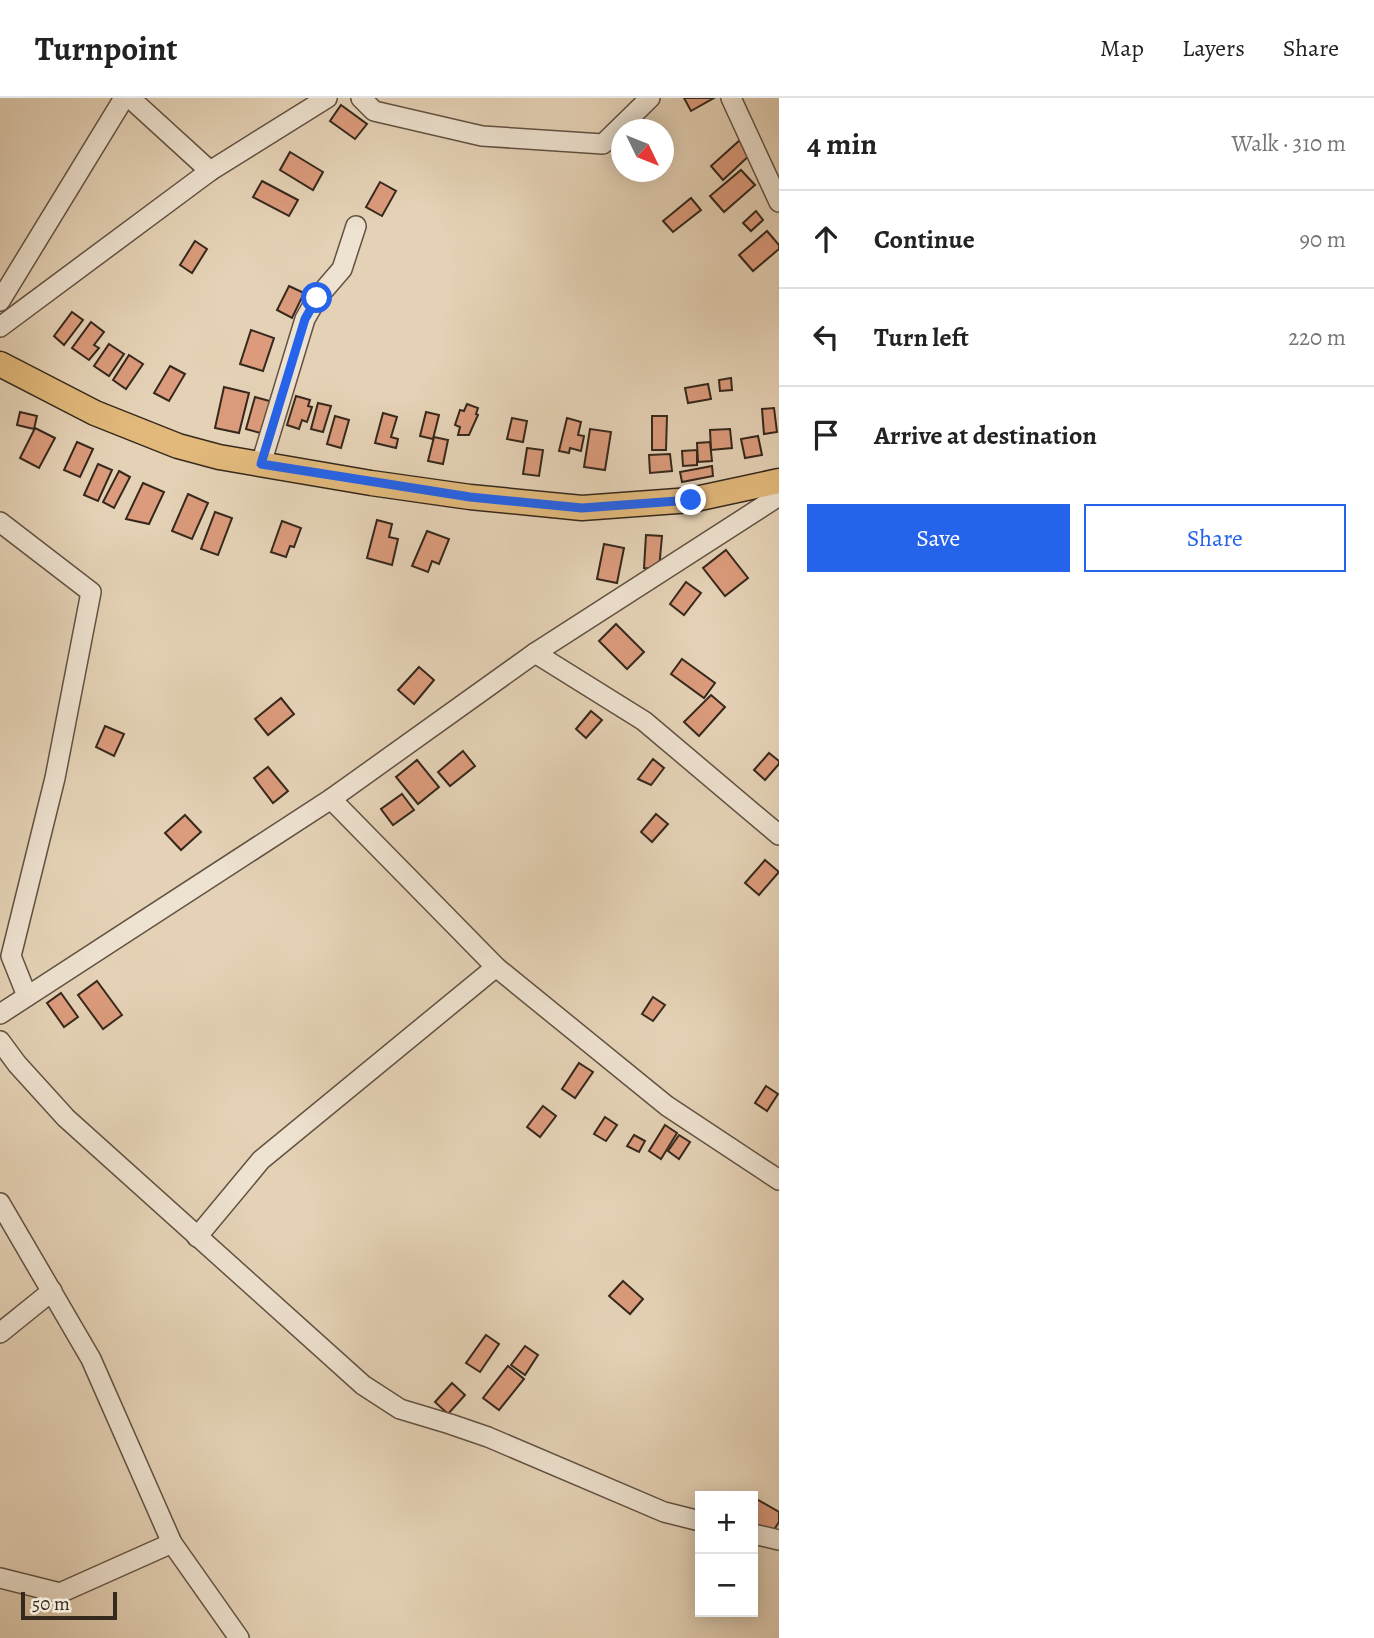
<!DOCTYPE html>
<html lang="en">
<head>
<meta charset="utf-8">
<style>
  body { margin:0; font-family:Alegreya,serif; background:#f2f2f2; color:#222 }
  .controls { position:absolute; right:21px; bottom:21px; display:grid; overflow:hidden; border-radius:0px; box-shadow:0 4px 18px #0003 }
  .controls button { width:63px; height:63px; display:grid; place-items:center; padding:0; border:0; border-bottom:2px solid #e0e0e0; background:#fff; color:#222; font:35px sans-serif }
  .compass { position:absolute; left:611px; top:21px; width:63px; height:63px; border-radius:50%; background:#fff; box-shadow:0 4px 18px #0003; rotate:133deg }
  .scale { position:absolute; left:21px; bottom:18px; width:96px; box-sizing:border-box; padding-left:7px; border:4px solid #35281c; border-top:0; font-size:19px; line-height:24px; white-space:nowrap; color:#35281c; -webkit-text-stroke:5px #eee2d0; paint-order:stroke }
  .stop { position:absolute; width:21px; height:21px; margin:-16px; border:5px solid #2563eb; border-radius:50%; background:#fff }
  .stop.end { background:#2563eb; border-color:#fff; box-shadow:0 2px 7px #0008 }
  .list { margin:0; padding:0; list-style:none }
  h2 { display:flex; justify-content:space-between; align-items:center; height:91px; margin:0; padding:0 28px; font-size:30px }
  h2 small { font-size:23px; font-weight:400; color:#767676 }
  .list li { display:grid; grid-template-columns:46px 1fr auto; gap:21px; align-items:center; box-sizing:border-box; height:98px; padding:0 28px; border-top:2px solid #e0e0e0 }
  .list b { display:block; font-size:26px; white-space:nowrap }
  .list em { font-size:23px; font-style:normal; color:#767676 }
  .actions { display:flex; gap:14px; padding:21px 28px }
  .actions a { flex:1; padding:16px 0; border:2px solid #2563eb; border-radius:0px; text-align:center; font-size:24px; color:#2563eb }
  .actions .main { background:#2563eb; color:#fff }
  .icon { flex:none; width:38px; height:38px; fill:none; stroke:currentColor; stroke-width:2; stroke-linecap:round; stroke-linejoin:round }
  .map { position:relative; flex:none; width:779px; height:1540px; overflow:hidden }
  header { display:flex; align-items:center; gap:42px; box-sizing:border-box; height:98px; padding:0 35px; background:#fff; border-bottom:2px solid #e0e0e0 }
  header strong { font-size:33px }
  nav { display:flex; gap:38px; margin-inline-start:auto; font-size:24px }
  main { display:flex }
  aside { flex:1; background:#fff }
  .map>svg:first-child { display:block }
</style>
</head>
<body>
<header>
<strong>Turnpoint</strong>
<nav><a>Map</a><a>Layers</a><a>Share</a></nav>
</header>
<main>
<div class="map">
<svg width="779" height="1540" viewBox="0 0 779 1540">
  <rect width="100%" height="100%" fill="#e5d2b6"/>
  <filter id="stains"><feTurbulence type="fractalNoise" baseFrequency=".00286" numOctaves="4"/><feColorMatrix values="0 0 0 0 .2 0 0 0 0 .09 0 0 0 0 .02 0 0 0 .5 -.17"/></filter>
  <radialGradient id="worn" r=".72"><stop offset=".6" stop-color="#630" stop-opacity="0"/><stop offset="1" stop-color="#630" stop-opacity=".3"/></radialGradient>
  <!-- building -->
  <g fill="#db9b7c" stroke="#35281c" stroke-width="2">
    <polygon points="684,0 714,0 691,13"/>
    <polygon points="341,7 367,26 355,41 330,23"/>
    <polygon points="740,42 752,55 723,82 711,68"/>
    <polygon points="290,54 323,74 313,92 280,72"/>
    <polygon points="741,72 755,87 724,114 710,98"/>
    <polygon points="262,83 298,102 289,118 253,99"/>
    <polygon points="380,84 396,93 382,118 366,109"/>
    <polygon points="691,100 701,112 673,134 663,123"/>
    <polygon points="756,113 763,122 751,133 743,125"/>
    <polygon points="767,133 779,147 779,151 753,173 739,157"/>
    <polygon points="195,143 207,151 192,175 180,167"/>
    <polygon points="289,188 304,195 292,220 277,212"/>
    <polygon points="72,214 83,222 64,247 54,238"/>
    <polygon points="91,224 104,234 94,247 99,250 89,262 72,250"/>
    <polygon points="251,232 274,240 263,273 240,266"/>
    <polygon points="109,246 124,256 109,278 94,268"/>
    <polygon points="129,257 143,266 126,291 113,282"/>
    <polygon points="170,268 185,276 169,303 154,295"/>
    <polygon points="731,280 732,292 720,293 719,282"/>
    <polygon points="708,286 711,301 688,305 685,290"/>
    <polygon points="224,289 249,295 239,335 215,330"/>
    <polygon points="296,298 310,302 308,308 312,309 307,324 302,322 299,331 287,327"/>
    <polygon points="255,299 273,304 264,336 246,331"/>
    <polygon points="318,305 331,308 323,334 311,331"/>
    <polygon points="467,306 478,310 476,316 478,317 469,337 458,337 460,329 455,327 460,312 464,313"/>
    <polygon points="774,310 777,334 764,336 762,311"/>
    <polygon points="20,314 37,318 34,331 17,327"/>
    <polygon points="426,314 439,317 433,341 420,338"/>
    <polygon points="383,315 397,319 391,339 398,341 396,350 375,345"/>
    <polygon points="335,318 349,322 341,350 327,346"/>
    <polygon points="652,318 667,318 666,352 652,352"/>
    <polygon points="512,320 527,323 523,344 507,341"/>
    <polygon points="567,320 581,324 578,337 584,338 581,353 570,350 569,355 559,353"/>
    <polygon points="35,330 55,340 39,370 20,360"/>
    <polygon points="590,331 611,334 605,372 584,369"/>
    <polygon points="730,331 732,350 711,352 710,332"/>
    <polygon points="758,338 762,357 745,360 741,341"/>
    <polygon points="434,339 448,342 443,366 428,363"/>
    <polygon points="77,344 93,351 80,379 64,372"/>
    <polygon points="710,344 712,363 698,364 697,345"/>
    <polygon points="527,350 543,352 539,378 523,376"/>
    <polygon points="697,352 697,367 683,368 682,353"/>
    <polygon points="670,356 672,373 650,375 649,357"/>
    <polygon points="98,366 112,372 98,403 84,397"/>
    <polygon points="712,368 713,378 682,384 680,374"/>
    <polygon points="119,373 130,379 114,410 103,404"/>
    <polygon points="143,385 164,394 149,426 126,421"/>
    <polygon points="188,396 208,405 192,441 172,433"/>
    <polygon points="215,414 232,420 218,457 201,451"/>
    <polygon points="377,422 392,426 389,439 398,441 392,467 367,460"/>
    <polygon points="282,423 301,430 294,449 290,448 286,459 271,454"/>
    <polygon points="427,433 449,441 439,466 432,463 428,474 412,468"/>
    <polygon points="646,437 662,438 659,471 644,470"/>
    <polygon points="604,446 624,450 617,485 597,481"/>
    <polygon points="726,452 748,480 725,498 703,470"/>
    <polygon points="686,484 701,495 684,517 670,506"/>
    <polygon points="616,526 644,554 627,571 599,543"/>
    <polygon points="682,561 715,585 704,600 671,576"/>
    <polygon points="419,569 434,582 414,606 398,592"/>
    <polygon points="711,597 725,609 699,638 684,624"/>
    <polygon points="281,600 294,616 268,637 255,621"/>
    <polygon points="591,613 602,622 586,640 576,631"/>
    <polygon points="105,628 124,636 114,658 96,649"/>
    <polygon points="463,653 475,668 450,688 438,674"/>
    <polygon points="769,655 779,663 779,666 765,682 754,672"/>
    <polygon points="653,661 664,670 651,687 638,681"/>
    <polygon points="417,662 439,689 418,706 396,679"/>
    <polygon points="268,669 288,693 273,705 254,680"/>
    <polygon points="402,696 414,712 393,727 381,711"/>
    <polygon points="656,716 668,726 652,744 641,734"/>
    <polygon points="185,717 201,734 181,752 165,735"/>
    <polygon points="765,762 779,774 759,797 745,785"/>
    <polygon points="97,883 122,917 103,931 78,897"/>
    <polygon points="61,895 78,919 64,929 47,905"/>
    <polygon points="653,899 665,907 653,923 642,916"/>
    <polygon points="579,965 593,974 575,1000 562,991"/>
    <polygon points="766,988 778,996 767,1013 755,1005"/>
    <polygon points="543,1008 556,1018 540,1039 527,1029"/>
    <polygon points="605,1019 617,1027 606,1043 594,1036"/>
    <polygon points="665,1027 677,1035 661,1061 649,1053"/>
    <polygon points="634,1037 645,1043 639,1054 627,1048"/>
    <polygon points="679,1037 690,1044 679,1061 668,1053"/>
    <polygon points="623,1183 643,1201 630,1216 609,1198"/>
    <polygon points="486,1237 499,1246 480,1274 466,1265"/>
    <polygon points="525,1248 538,1257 525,1277 511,1267"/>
    <polygon points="508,1268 524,1281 499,1312 483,1300"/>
    <polygon points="452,1285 465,1297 448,1316 435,1304"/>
    <polygon points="753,1399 779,1414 779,1424 772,1435 753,1424"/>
  </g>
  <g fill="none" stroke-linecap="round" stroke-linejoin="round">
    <defs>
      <g id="minor">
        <polyline points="130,0 210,73"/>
        <polyline points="361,0 374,13 482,38 603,46 650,0"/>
        <polyline points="731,0 779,104"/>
        <polyline points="0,203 124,0"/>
        <polyline points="0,229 210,73 327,0"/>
        <polyline points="261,366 305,221 317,200 342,171 356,128"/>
        <polyline points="0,424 91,494 55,680 11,858 27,898"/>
        <polyline points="535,555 644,623 779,737"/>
        <polyline points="331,701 496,869 667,1008 779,1082"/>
        <polyline points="0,916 331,701 535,555 779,398"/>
        <polyline points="0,943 17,966 66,1020 363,1287 400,1311 450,1326 488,1339 664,1414 700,1423"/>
        <polyline points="0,1105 91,1261 172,1445 239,1540"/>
        <polyline points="197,1139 261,1062 496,869"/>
        <polyline points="0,1235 52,1193"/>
        <polyline points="753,1436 779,1442"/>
        <polyline points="0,1480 60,1495 172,1445"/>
      </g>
      <polyline id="major" points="0,266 95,315 178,348 219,359 371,385 470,399 582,410 691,402 779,383"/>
    </defs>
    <!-- minor casing -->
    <use href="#minor" stroke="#615242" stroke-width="22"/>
    <!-- major casing -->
    <use href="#major" stroke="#35281c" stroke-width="27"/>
    <!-- minor -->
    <use href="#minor" stroke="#eee2d0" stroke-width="19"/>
    <!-- major -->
    <use href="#major" stroke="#e2b97b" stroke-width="24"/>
  </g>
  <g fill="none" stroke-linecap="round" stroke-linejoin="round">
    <!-- route -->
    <polyline stroke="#2563eb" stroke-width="9" points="317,200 305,221 261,366 470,399 582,410 691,402"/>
  </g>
  <rect width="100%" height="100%" filter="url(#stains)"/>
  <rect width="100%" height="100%" fill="url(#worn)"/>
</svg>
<div class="controls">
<button>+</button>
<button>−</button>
</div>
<svg class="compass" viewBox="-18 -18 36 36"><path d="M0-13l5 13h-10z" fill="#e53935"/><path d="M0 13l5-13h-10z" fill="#767676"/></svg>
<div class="scale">50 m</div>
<div class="stop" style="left:317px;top:200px"></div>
<div class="stop end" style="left:691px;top:402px"></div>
</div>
<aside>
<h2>4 min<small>Walk · 310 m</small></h2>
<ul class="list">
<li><svg class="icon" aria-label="ahead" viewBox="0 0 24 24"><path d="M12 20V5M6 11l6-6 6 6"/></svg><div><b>Continue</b></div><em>90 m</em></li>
<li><svg class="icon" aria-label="left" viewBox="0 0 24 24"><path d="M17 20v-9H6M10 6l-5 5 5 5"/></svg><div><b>Turn left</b></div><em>220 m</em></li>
<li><svg class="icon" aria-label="arrive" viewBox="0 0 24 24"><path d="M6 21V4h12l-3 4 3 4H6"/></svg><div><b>Arrive at destination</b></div></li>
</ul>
<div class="actions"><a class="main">Save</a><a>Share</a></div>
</aside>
</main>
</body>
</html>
